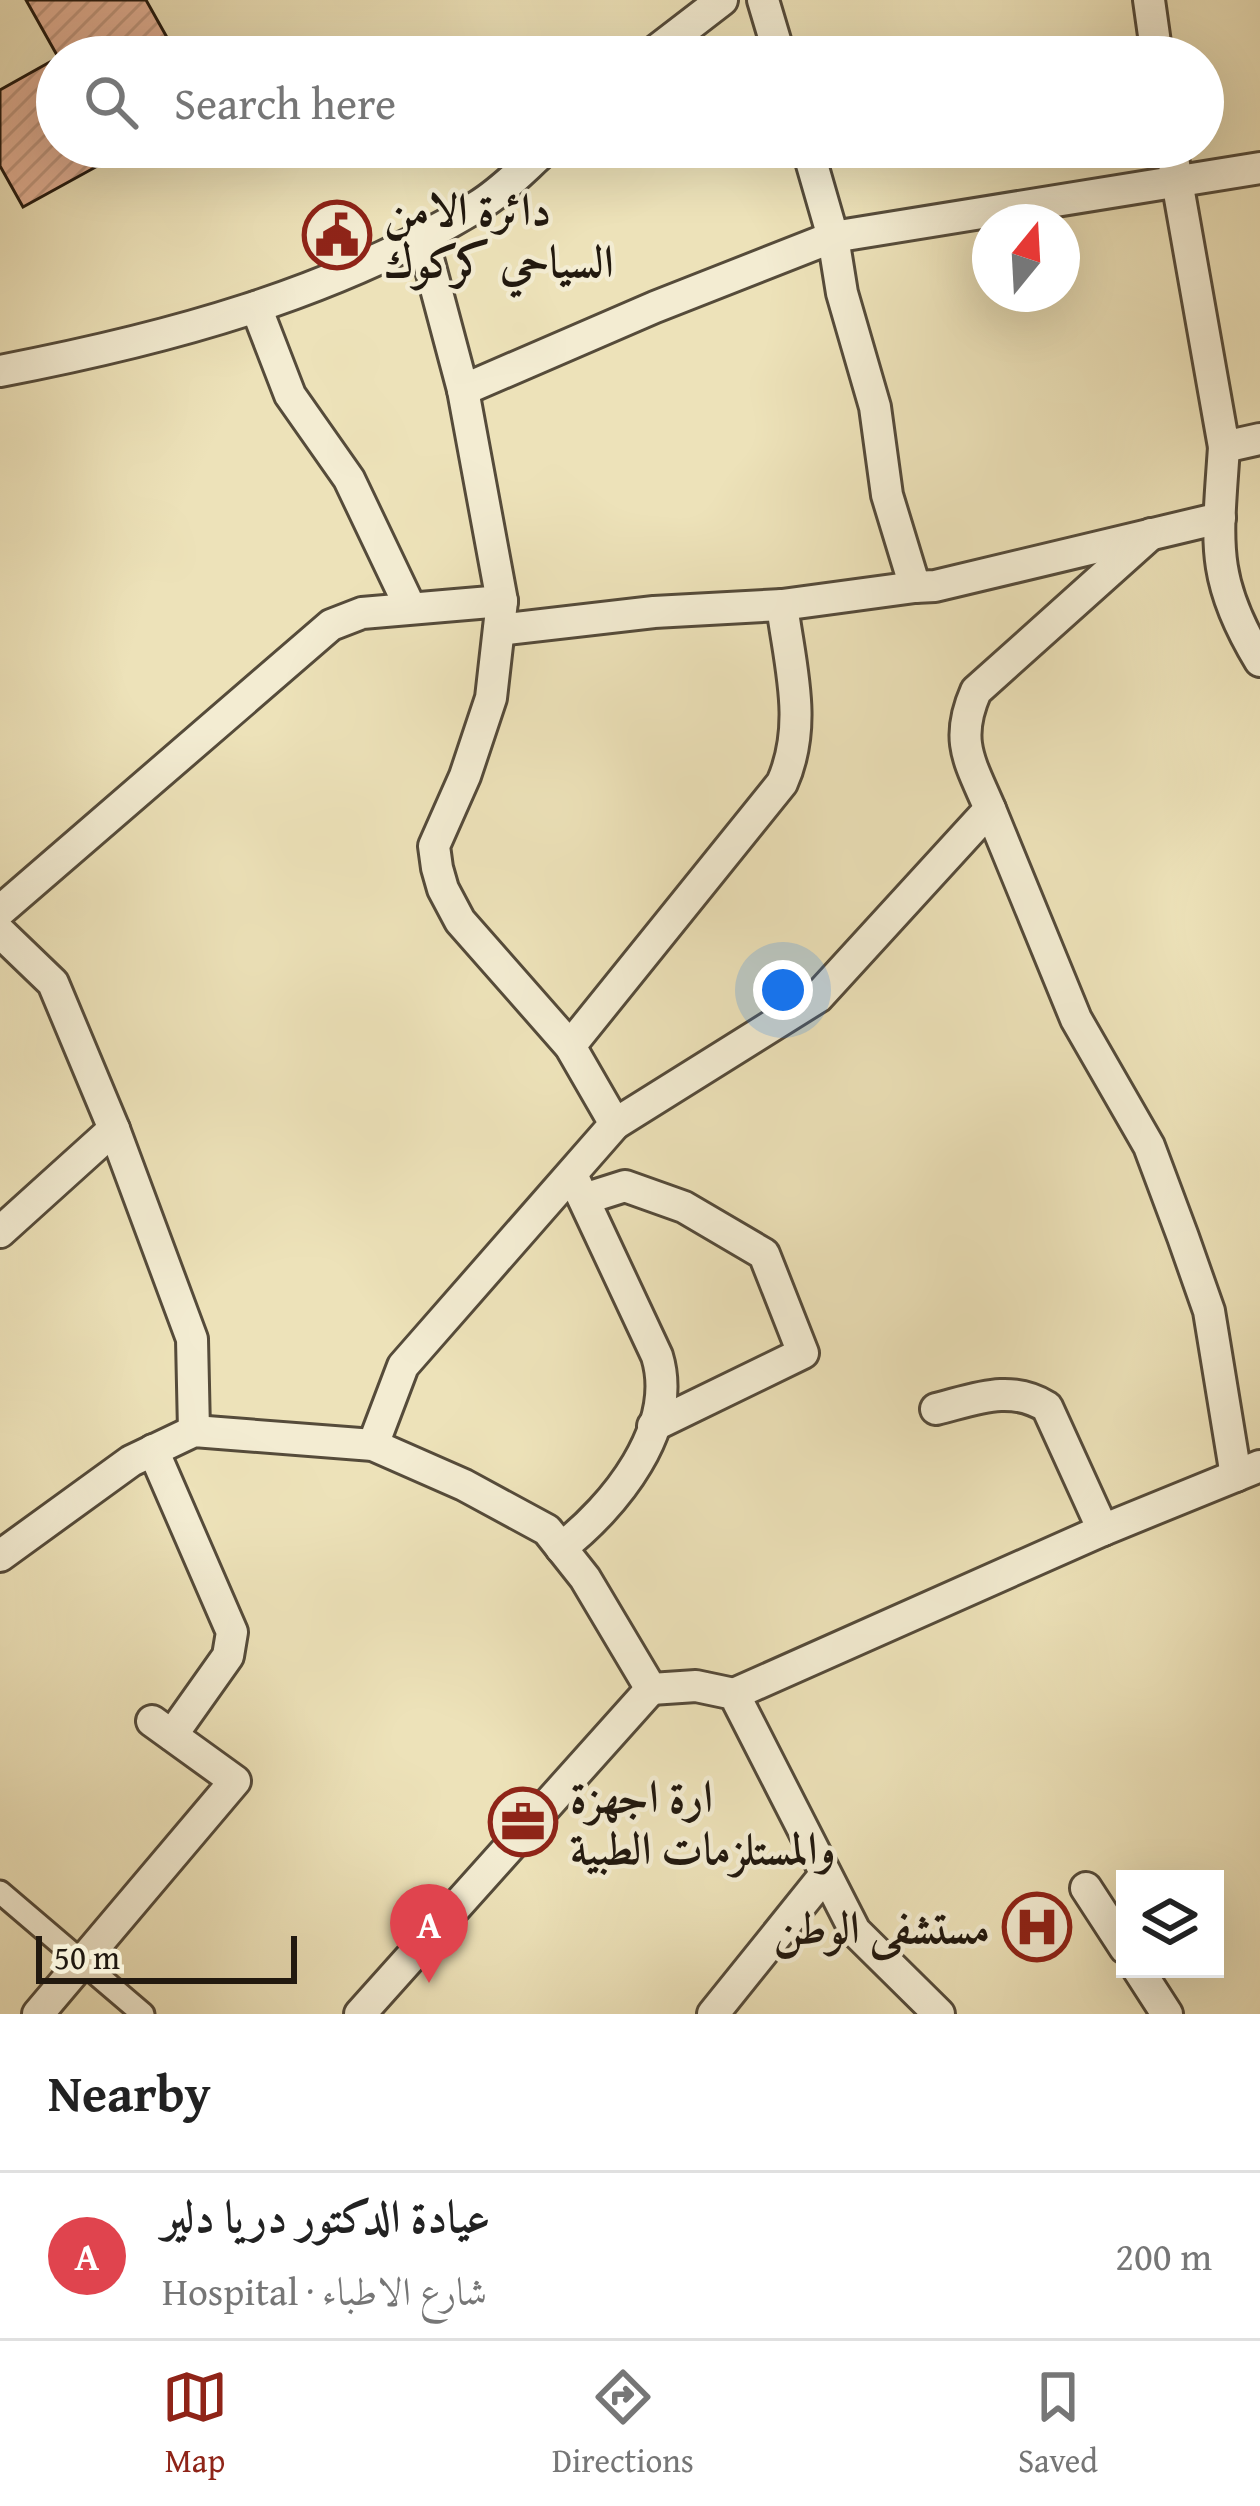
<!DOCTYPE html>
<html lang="en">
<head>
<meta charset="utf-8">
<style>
  body { margin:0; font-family:"Gentium Book Plus",Amiri,serif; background:#f2f2f2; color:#222 }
  .controls { position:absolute; right:36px; bottom:36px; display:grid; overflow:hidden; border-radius:0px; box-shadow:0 12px 48px #0002 }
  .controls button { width:108px; height:108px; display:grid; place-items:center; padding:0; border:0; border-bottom:3px solid #e0e0e0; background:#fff; color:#222; font:60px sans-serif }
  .compass { position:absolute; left:972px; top:204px; width:108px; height:108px; border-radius:50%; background:#fff; box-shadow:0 12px 48px #0002; rotate:18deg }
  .scale { position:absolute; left:36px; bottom:30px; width:261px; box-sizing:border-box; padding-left:12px; border:6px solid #22190f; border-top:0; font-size:33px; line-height:42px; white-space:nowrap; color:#22190f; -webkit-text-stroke:9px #f3ecd2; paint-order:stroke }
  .you { position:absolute; left:783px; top:990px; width:42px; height:42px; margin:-30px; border:9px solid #fff; border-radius:50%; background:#1a73e8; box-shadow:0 0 0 18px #1a73e833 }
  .badge { display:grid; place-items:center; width:78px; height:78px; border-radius:50%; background:#8f2418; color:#fff; font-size:39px; font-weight:700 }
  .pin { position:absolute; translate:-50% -99px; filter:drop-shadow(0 3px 6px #0008) }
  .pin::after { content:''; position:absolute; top:63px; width:42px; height:36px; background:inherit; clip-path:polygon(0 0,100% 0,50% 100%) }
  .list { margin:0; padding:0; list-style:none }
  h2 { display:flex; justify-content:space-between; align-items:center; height:156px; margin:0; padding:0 48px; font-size:51px }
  h2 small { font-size:39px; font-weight:400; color:#767676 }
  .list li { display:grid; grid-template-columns:78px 1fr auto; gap:36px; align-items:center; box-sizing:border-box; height:168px; padding:0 48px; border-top:3px solid #e0e0e0 }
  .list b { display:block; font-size:45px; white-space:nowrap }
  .list p { margin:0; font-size:39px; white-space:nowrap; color:#767676 }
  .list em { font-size:39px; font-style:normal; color:#767676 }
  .icon { flex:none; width:66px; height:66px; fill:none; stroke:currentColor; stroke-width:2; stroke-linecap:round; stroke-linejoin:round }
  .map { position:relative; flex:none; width:1260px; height:2014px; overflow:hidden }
  .search { position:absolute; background:#fff; box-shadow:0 12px 48px #0002; left:36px; right:36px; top:36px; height:132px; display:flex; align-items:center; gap:30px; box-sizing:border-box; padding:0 42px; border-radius:66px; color:#767676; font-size:45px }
  .sheet { height:324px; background:#fff }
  nav { display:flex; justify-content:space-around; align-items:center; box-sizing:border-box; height:168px; border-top:3px solid #e0e0e0; background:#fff; font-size:33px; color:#767676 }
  nav a { display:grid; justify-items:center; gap:6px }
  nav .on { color:#8f2418 }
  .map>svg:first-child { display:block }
</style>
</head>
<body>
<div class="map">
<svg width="1260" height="2014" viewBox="0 0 1260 2014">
  <defs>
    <pattern id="building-hatch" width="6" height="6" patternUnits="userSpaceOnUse" patternTransform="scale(3)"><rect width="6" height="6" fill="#e3b195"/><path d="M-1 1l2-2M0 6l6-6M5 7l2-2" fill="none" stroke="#c2987f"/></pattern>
  </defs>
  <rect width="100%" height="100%" fill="#ede2b9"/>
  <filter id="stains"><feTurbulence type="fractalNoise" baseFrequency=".00167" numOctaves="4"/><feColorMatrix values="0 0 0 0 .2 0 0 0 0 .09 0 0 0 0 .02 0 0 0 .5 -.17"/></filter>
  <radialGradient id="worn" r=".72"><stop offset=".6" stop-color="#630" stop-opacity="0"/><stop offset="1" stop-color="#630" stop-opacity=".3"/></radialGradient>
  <!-- building -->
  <g fill="url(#building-hatch)" stroke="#22190f" stroke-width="3">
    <polygon points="26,0 146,0 178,57 58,57"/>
    <polygon points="57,58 57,147 132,147 23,207 0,166 0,90"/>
  </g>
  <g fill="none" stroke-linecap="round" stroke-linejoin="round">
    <defs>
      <polyline id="pedestrian" points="0,1892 143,2014"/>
      <g id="minor">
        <polyline points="763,0 780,57"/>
        <polyline points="1149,0 1157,57"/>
        <polyline points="648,57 722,0"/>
        <polyline points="807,147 833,237 842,293 875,407 887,495 915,587 935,586 1220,518"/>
        <polyline points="1171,147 1224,447 1260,439"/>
        <polyline points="256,307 290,395 349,479 410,607"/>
        <path d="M0 371C166 339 332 295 478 206 503 191 526 166 548 147"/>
        <polyline points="463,390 655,307 833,237 1260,168"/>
        <path d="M1224 447C1218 540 1209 577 1260 661"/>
        <polyline points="499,630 654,612 782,605 915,587"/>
        <polyline points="990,809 1076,1019 1149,1146 1183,1237 1209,1311 1236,1476"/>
        <polyline points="0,911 331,625 362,613 502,601"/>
        <polyline points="0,932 53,983 114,1129 192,1339 194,1431"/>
        <path d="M570 1046 782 783C808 725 790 666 782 605"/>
        <path d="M615 1124 818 997 990 809C970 762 954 741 976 691L1151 534"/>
        <polyline points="584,1199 625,1186 684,1207 764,1254 803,1353 653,1426"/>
        <polyline points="0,1232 114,1129"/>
        <path d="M936 1409C976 1399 1010 1384 1047 1407L1103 1530"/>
        <polyline points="373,1445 403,1366 615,1124 570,1046 460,921 443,889 437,868 434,846 465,776 491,698 502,601 463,390 422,236"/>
        <polyline points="153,1450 232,1632 228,1656 172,1735"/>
        <path d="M561 1548C614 1507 679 1428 657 1356L575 1181"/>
        <polyline points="0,1556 131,1461 194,1431 373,1445 464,1485 547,1530 585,1578 651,1689 696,1686 734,1694 855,1931 939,2014"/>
        <polyline points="734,1694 1103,1530 1260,1466"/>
        <polyline points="1086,1888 1125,1948"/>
        <polyline points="1138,1969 1167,2014"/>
        <polyline points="38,2014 235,1781 152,1721"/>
        <polyline points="360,2014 651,1689"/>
        <polyline points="713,2014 824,1876"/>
      </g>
    </defs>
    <!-- pedestrian casing -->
    <use href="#pedestrian" stroke="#554b3a" stroke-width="27"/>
    <!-- minor casing -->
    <use href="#minor" stroke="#554b3a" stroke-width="36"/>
    <!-- pedestrian -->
    <use href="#pedestrian" stroke="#f3ecd2" stroke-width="21"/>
    <!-- minor -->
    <use href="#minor" stroke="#f3ecd2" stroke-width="30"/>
  </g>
  <!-- icons -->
  <defs>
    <symbol id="civic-ring" viewBox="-11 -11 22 22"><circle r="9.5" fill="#f3ecd2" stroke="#8f2418" stroke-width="1.5"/><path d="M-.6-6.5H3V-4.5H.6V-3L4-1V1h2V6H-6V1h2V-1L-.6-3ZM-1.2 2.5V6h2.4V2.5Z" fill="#8f2418"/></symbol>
    <symbol id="office-ring" viewBox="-11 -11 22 22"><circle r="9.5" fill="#f3ecd2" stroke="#8f2418" stroke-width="1.5"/><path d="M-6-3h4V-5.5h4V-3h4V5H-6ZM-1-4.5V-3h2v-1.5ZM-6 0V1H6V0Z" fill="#8f2418"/></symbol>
    <symbol id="hospital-ring" viewBox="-11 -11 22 22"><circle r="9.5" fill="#f3ecd2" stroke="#8f2418" stroke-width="1.5"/><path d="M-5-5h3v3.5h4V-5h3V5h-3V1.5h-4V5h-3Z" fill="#8f2418"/></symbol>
  </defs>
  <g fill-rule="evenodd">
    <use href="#civic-ring" x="299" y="197" width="76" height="76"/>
    <use href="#office-ring" x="485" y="1784" width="76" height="76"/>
    <use href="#hospital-ring" x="999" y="1889" width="76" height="76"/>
  </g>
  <g text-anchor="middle" stroke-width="9" stroke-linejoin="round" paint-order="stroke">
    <!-- poi labels -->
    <g font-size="45" font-weight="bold" fill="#22190f" stroke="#f3ecd2" text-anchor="start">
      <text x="384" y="225">دائرة الامن<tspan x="384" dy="52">السياحي كركوك</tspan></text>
      <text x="570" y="1812">ارة اجهزة<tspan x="570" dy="52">والمستلزمات الطبية</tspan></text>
      <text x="990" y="1943" text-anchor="end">مستشفى الوطن</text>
    </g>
  </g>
  <rect width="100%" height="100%" filter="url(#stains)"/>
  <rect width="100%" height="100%" fill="url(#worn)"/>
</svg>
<div class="controls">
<button><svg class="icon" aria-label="layers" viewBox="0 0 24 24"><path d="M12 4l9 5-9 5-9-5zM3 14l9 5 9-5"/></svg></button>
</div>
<svg class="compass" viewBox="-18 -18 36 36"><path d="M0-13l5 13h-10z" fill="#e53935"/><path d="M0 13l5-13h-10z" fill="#767676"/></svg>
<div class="scale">50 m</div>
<div class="you"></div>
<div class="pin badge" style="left:429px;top:1983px;background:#e0444e">A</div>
<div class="search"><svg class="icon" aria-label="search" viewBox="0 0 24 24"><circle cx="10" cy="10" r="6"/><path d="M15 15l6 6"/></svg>Search here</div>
</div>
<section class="sheet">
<h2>Nearby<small></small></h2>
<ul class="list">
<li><span class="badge" style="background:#e0444e">A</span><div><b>عيادة الدكتور دريا دلير</b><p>Hospital · شارع الاطباء</p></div><em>200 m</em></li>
</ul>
</section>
<nav>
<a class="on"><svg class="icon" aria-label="map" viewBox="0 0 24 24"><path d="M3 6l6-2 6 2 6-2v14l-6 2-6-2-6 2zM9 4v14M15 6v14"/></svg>Map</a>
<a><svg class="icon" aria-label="directions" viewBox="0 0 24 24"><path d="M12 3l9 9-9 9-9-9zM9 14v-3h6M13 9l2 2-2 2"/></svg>Directions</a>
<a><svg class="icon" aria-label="saved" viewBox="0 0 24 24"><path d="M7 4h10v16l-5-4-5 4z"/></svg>Saved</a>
</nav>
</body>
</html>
